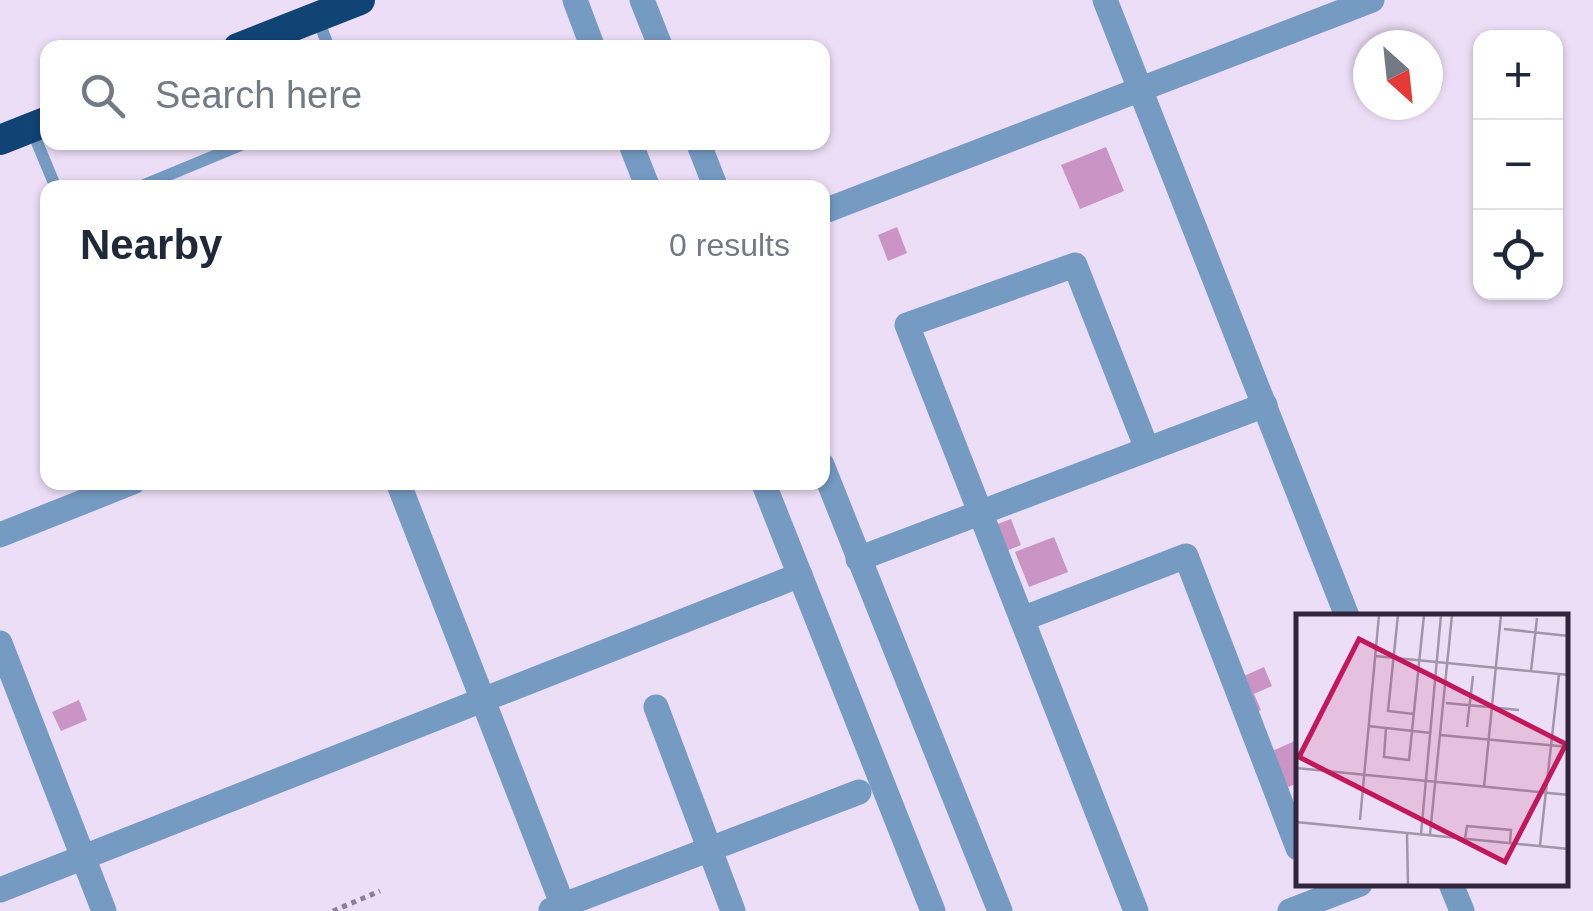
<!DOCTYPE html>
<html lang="en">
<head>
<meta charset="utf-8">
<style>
  body { margin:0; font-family:Arial,sans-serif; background:#f6f6f7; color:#1f2937 }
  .controls { position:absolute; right:30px; top:30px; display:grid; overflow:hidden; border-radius:20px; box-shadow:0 2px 8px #0004 }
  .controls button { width:90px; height:90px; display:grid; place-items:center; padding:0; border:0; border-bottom:2px solid #e0e1e3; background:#fff; color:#1f2937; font:50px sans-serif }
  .compass { position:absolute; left:1353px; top:30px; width:90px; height:90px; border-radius:50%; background:#fff; box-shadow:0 2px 8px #0004; rotate:153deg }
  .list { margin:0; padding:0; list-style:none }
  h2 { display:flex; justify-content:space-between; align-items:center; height:130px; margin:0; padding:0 40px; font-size:42px }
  h2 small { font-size:32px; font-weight:400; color:#747a83 }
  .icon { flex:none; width:55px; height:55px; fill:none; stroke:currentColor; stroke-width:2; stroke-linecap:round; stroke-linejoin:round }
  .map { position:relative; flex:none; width:1593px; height:911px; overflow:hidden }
  .search { position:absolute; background:#fff; box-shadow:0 2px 8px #0004; left:40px; top:40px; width:790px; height:110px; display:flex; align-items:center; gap:25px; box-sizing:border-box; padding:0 35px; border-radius:20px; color:#747a83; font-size:38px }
  .panel { position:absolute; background:#fff; box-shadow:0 2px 8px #0004; left:40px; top:180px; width:790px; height:310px; border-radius:20px }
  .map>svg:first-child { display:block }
</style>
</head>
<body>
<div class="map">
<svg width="1593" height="911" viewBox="0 0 1593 911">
  <rect width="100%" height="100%" fill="#ecdef6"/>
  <!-- building -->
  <g fill="#ca95c4">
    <polygon points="1106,147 1124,191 1080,209 1061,165"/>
    <polygon points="897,227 907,253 888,261 878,235"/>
    <polygon points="1011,519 1021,545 1003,552 992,526"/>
    <polygon points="1054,537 1068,572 1029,587 1015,552"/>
    <polygon points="1264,667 1272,686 1254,694 1261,710 1250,714 1235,680"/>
    <polygon points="79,700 87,720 61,731 52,712"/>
    <polygon points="1297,740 1298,783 1278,791 1263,755"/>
  </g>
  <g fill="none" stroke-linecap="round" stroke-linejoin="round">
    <!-- path -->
    <polyline stroke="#8c7e96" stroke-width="5" stroke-dasharray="5 5" stroke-linecap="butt" points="333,911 380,891"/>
    <!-- lane -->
    <g stroke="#759bc3" stroke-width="12">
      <polyline points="317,17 329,48"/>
      <polyline points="31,128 56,188"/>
      <polyline points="137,188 248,142"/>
    </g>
    <!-- street -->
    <g stroke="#759bc3" stroke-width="25">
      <polyline points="575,0 593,48"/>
      <polyline points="642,0 661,48"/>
      <polyline points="1105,0 1347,616"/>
      <polyline points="630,142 648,188"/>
      <polyline points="698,142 716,188"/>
      <polyline points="822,212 1372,0"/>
      <polyline points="822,465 1000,911"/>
      <polyline points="398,482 565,911"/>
      <polyline points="763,482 933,911"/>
      <polyline points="0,535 133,482"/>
      <polyline points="858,559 1265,405"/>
      <polyline points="1022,619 1186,556 1298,848"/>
      <polyline points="0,643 104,911"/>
      <polyline points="656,707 733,911"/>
      <polyline points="1451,884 1462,911"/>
      <polyline points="0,890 800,575"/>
      <polyline points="551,910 859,792"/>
      <polyline points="1136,911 907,325 1075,265 1147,449"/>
      <polyline points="1290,911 1360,884"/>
    </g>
    <!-- highway -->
    <g stroke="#0f4474" stroke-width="30">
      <polyline points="238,48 360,0"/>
      <polyline points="0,140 48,121"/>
    </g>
  </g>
  <!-- overview -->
  <g transform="translate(1296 614)">
    <rect width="272" height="272" fill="#ecdef6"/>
    <path fill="none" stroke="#a294ab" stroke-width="2.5" d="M102 1 92 97 118 100M208 15 273 22M79 42 273 61M235 57 241 4M150 89 223 96M72 112 135 119M171 113 177 62M90 114 88 143 113 146 128 1M144 121 273 133M0 154 273 181M188 173 205 1M64 206 83 1M0 208 273 235M111 220 112 272M125 220 145 1M134 220 156 1M169 225 171 212 215 216 214 228M244 231 263 60"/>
    <path fill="#c2185b" fill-opacity="0.15" stroke="#c2185b" stroke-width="5" d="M63 25 270 130 209 248 3 143Z"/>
    <rect width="272" height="272" fill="none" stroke="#32243b" stroke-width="5"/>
  </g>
</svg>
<div class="controls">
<button>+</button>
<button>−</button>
<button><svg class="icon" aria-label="locate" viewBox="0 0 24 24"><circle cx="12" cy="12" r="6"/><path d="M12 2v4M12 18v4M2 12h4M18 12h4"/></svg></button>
</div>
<svg class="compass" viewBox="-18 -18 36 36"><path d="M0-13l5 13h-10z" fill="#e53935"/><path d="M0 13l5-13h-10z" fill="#747a83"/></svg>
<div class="search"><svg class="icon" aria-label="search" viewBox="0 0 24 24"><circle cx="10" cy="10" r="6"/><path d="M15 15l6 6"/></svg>Search here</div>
<section class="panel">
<h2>Nearby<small>0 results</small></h2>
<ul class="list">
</ul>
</section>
</div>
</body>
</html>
